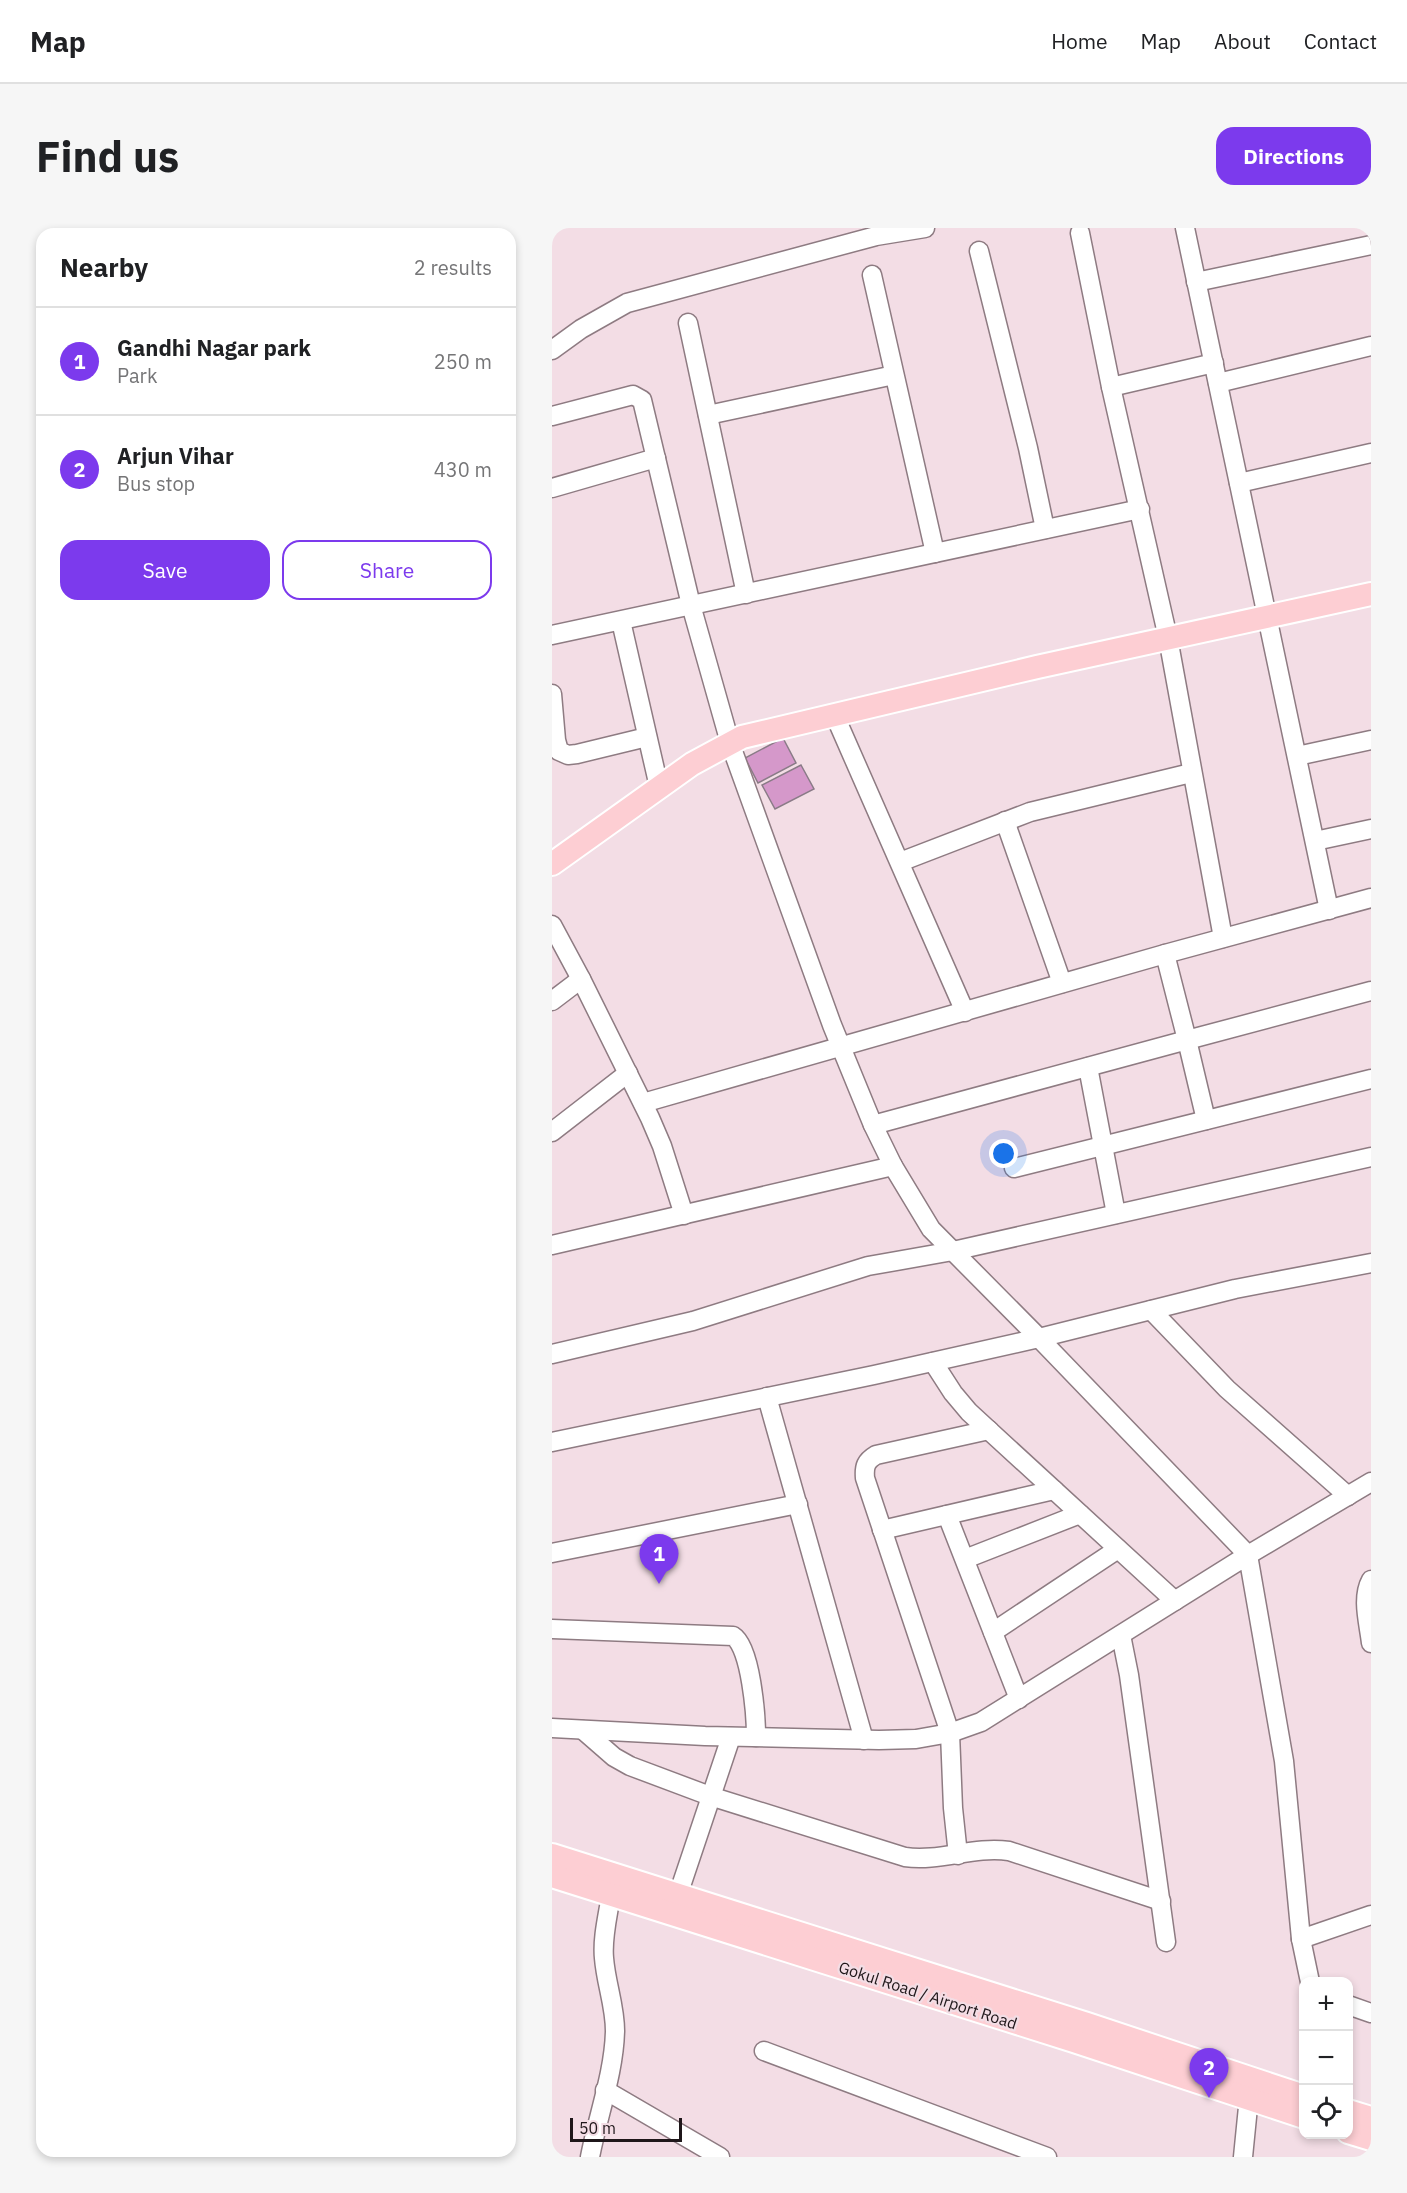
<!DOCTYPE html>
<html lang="en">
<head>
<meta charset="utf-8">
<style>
  body { margin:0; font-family:"IBM Plex Sans",sans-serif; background:#f6f6f6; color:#202124 }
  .controls { position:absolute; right:18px; bottom:18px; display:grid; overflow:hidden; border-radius:12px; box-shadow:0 3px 9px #0003 }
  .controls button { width:54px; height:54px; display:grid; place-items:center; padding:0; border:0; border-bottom:2px solid #e0e0e0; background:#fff; color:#202124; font:30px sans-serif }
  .scale { position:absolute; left:18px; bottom:15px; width:112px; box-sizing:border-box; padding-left:6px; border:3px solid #1f171a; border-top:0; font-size:16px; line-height:21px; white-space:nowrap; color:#1f171a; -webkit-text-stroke:4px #f3dde5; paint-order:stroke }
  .you { position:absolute; left:452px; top:926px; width:21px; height:21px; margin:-15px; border:4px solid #fff; border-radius:50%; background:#1a73e8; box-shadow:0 0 0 9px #1a73e833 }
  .badge { display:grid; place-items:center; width:39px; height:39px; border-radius:50%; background:#7c3aed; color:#fff; font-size:20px; font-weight:700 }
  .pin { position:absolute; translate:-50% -50px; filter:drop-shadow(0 2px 3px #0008) }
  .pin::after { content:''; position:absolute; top:32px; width:21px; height:18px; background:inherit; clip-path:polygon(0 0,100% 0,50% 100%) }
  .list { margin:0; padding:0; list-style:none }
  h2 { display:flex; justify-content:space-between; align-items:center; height:78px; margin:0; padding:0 24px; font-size:26px }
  h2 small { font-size:20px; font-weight:400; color:#757577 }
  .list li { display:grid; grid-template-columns:39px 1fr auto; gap:18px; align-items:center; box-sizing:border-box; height:108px; padding:0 24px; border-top:2px solid #e0e0e0 }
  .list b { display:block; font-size:22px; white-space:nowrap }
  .list p { margin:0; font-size:20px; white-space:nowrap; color:#757577 }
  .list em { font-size:20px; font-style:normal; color:#757577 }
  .actions { display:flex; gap:12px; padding:18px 24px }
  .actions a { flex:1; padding:14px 0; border:2px solid #7c3aed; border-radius:18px; text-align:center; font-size:21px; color:#7c3aed }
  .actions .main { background:#7c3aed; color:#fff }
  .icon { flex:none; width:33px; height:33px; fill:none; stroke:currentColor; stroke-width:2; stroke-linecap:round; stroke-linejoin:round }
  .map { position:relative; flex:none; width:819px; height:1929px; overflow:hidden; border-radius:18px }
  header { display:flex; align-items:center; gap:36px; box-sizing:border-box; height:84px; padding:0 30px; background:#fff; border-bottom:2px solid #e0e0e0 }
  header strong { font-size:28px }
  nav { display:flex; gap:33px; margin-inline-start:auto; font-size:21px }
  .intro { display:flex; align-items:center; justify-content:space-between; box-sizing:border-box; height:144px; padding:0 36px }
  h1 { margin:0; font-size:42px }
  .button { padding:15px 27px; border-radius:18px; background:#7c3aed; color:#fff; font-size:21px; font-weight:700 }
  main { display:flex; gap:36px; padding:0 36px }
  aside { flex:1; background:#fff; border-radius:18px; box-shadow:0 3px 9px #0003 }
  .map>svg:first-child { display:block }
</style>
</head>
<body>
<header>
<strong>Map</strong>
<nav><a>Home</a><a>Map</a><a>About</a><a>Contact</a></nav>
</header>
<div class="intro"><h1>Find us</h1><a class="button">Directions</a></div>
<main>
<aside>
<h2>Nearby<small>2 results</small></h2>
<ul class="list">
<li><span class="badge">1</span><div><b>Gandhi Nagar park</b><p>Park</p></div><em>250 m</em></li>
<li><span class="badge">2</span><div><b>Arjun Vihar</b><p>Bus stop</p></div><em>430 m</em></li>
</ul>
<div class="actions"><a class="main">Save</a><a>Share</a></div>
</aside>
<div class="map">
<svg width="819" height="1929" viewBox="0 0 819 1929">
  <rect width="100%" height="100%" fill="#f3dde5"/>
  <!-- building -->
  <g fill="#d598ca" stroke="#8a7b87" stroke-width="1.5">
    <polygon points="231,510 244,535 206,555 193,530"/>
    <polygon points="249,537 262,561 223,581 210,557"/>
  </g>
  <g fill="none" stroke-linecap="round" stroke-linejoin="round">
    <defs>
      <g id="minor">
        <polyline points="633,0 777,682"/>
        <polyline points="528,5 559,159 616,410 671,710"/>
        <polyline points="427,23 476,220 493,301"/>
        <polyline points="320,47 383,325"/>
        <polyline points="644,54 819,17"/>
        <polyline points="136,95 194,366"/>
        <polyline points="0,122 29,101 75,75 324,8 373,0"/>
        <polyline points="666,155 819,118"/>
        <polyline points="559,159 662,135"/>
        <polyline points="156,187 342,147"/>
        <polyline points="0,188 81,167 90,172 139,377 178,515 280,797 321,897 341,938 379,1001 487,1110 683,1061 819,1035"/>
        <polyline points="687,255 819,225"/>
        <polyline points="0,260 104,230"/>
        <polyline points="69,393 107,559"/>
        <polyline points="0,407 588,281"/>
        <polyline points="0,466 4,512 7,523 16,527 25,526 95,509"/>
        <polyline points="283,488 413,784"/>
        <polyline points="745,528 819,512"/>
        <polyline points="453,593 510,755"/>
        <polyline points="763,613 819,601"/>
        <polyline points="348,634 478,584 639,545"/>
        <polyline points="0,697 29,751 98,890 110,918 132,987"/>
        <polyline points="613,726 635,812 819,763"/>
        <polyline points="0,773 29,751"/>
        <polyline points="536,839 564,986"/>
        <polyline points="91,875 613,726 819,670"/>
        <polyline points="321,897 635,812 654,892"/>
        <polyline points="0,904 76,845"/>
        <polyline points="462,940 819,851"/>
        <polyline points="0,1017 341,938"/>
        <polyline points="599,1082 675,1161 796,1268"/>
        <polyline points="0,1126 141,1093 316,1038 401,1023 819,929"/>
        <polyline points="381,1134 401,1165 417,1184 623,1373"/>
        <polyline points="215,1169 312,1512"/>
        <polyline points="0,1214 322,1147 487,1110 696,1327 819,1254"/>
        <polyline points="395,1287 467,1471"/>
        <polyline points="330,1302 502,1262"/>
        <polyline points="0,1325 246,1276"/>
        <polyline points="413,1331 528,1286"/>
        <path d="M819 1352C809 1370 817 1396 819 1415"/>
        <path d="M0 1401 181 1408C199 1419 204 1488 204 1509"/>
        <polyline points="441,1404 566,1321"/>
        <polyline points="569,1407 577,1447 614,1714"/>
        <polyline points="0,1500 153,1508 327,1512 364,1511 398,1505 429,1494 696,1327 732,1533 749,1711 758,1754"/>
        <path d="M31 1502 62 1529 78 1538 158 1568 353 1629C388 1634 421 1618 457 1623L609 1673"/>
        <path d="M406 1627 401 1580 398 1505 313 1250C312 1238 314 1233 324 1227L437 1202"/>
        <polyline points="126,1667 179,1509"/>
        <polyline points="749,1711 819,1687"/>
        <polyline points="796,1777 819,1785"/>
        <polyline points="212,1823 495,1929"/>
        <polyline points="53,1862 168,1929"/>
        <path d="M38 1929C46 1887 62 1845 63 1803 63 1777 54 1756 52 1730 50 1710 56 1687 59 1667"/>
        <polyline points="691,1929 698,1859"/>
      </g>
      <g id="major">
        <polyline points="0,636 140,536 190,509 485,439 819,366"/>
        <polyline points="0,1627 535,1796 752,1868"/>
        <polyline points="0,1648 522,1813 752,1889"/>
        <polyline points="796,1883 819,1890"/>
        <polyline points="796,1904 819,1911"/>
      </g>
    </defs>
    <!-- minor casing -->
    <use href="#minor" stroke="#8e7b82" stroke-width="21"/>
    <!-- major casing -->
    <use href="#major" stroke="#fff" stroke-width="26"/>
    <!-- minor -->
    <use href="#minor" stroke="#fff" stroke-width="18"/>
    <!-- major -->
    <use href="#major" stroke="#fdced3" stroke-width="22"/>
  </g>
  <g text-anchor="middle" stroke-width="4.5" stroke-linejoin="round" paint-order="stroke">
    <!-- street labels -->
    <g font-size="16" fill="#1f171a" stroke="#f3dde5">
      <text transform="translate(376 1767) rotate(18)" y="6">Gokul Road / Airport Road</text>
    </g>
  </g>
</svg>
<div class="controls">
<button>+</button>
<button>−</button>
<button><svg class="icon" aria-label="locate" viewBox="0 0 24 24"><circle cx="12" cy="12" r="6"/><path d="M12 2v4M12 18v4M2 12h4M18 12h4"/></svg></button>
</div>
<div class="scale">50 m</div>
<div class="you"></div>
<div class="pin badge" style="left:107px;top:1356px">1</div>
<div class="pin badge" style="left:657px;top:1870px">2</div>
</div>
</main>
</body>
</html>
